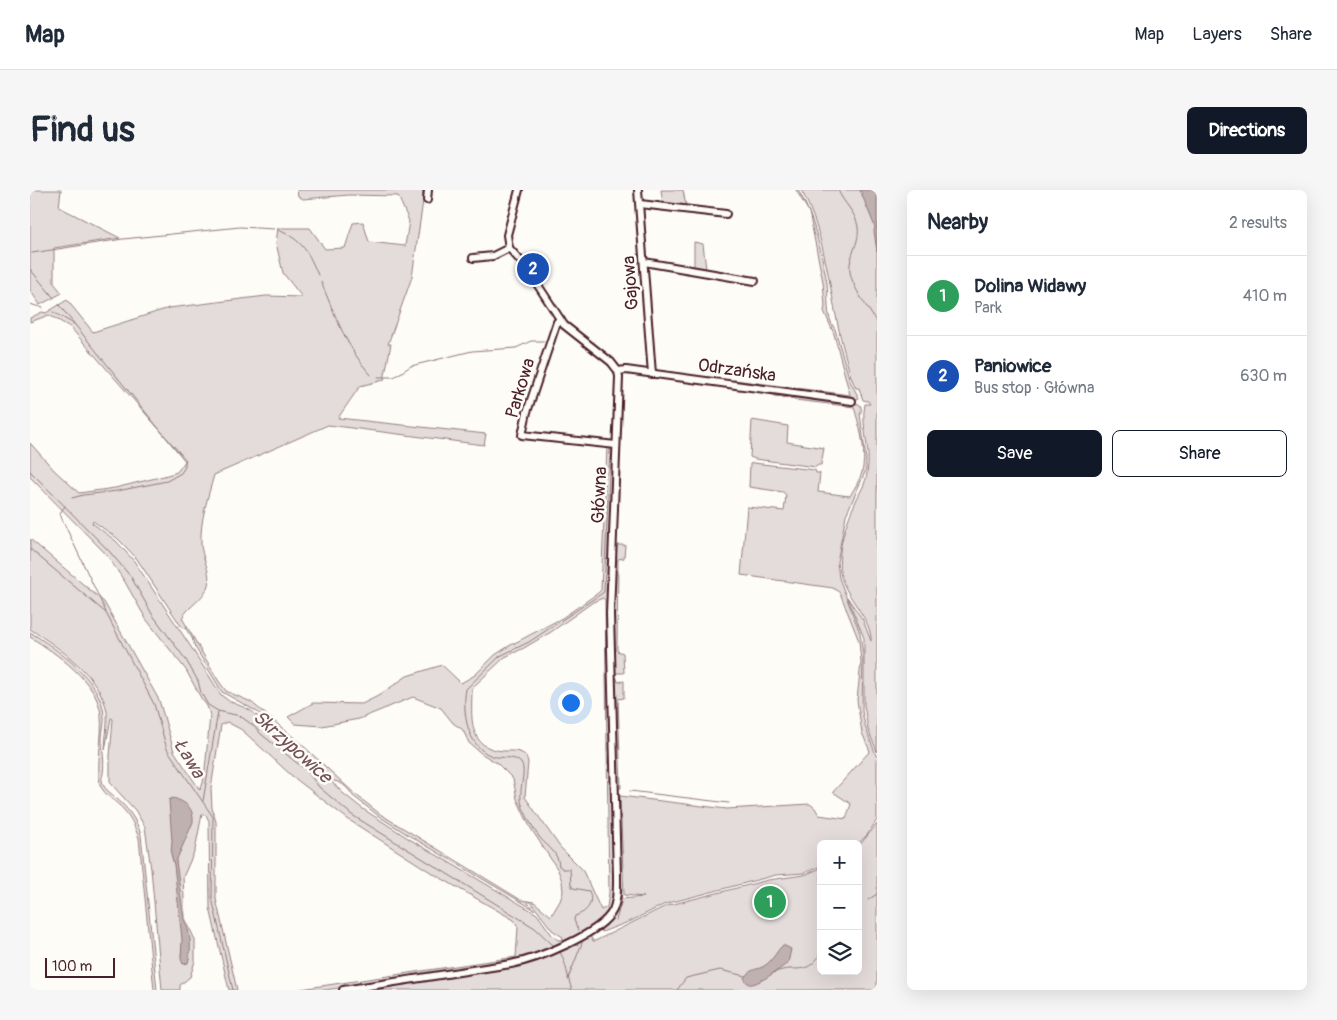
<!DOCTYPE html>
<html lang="en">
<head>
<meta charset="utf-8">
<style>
  body { margin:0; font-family:Pangolin,sans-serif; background:#f6f6f7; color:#1f2937 }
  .controls { position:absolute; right:15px; bottom:15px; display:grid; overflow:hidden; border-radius:8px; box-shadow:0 5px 20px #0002 }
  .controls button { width:45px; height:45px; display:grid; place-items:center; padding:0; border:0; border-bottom:1px solid #e0e1e3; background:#fff; color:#1f2937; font:25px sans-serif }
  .scale { position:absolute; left:15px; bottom:12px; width:70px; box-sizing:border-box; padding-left:5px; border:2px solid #4a1f2b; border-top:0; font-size:14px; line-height:18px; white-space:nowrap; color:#4a1f2b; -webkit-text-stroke:4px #fdfcf7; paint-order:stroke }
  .you { position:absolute; left:540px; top:512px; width:18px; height:18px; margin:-12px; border:4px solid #fff; border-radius:50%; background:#1a73e8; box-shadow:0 0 0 8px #1a73e833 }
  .badge { display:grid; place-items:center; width:32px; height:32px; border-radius:50%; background:#111827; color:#fff; font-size:16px; font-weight:700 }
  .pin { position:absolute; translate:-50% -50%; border:2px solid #fff; box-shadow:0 1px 5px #0006 }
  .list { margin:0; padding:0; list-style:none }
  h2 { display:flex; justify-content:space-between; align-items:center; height:65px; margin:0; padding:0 20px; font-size:21px }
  h2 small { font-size:16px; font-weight:400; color:#747a83 }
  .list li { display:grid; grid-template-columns:32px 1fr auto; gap:15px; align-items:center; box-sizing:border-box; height:80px; padding:0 20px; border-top:1px solid #e0e1e3 }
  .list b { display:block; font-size:19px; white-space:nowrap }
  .list p { margin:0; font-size:16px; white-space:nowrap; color:#747a83 }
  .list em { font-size:16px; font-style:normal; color:#747a83 }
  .actions { display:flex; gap:10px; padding:15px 20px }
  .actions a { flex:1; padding:11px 0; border:1px solid #111827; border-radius:8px; text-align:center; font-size:18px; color:#111827 }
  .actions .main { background:#111827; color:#fff }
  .icon { flex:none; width:28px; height:28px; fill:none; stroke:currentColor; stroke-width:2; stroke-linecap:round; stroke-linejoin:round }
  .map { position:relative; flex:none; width:847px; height:800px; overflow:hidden; border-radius:8px }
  header { display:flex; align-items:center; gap:30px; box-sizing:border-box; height:70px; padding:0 25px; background:#fff; border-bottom:1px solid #e0e1e3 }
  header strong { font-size:24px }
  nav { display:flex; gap:28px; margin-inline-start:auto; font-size:18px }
  .intro { display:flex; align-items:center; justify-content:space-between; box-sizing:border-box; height:120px; padding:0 30px }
  h1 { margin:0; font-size:35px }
  .button { padding:12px 22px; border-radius:8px; background:#111827; color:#fff; font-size:18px; font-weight:700 }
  main { display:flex; gap:30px; padding:0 30px }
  aside { flex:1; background:#fff; border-radius:8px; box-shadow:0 5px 20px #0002 }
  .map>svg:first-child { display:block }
</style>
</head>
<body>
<header>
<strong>Map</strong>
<nav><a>Map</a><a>Layers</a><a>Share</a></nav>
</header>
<div class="intro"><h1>Find us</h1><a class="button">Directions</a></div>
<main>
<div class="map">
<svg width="847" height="800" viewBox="0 0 847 800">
  <rect width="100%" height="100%" fill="#fdfcf7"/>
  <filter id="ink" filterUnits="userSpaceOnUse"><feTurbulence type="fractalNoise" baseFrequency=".02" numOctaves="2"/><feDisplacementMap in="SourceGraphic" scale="10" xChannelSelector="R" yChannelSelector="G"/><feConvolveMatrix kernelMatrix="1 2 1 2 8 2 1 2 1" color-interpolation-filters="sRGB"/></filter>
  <g filter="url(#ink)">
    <!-- green -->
    <g fill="#e3dcda" stroke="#967e82" fill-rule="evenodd">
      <polygon points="0,0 31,0 29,17 90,48 24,58 24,93 32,103 10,115 0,100"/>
      <path d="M267 0H393V11L382 87 358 154H361L354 190 330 196 308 228 456 244 454 255 298 235 184 285C178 307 170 330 171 353 171 367 182 382 178 395 175 409 158 416 152 428L188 490 196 501 221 512 268 551 325 604 350 624 491 710 504 712 521 726 530 711 533 702 532 691 528 680 500 637 487 609 483 589 467 573 452 564 439 553 433 540 423 533 411 518 383 507 329 529 292 536 265 534 258 527 283 513 332 514 348 506 377 486 412 475 431 493 445 485 465 465 479 456 532 428 568 403 571 400 577 256 583 257 578 409 585 700 582 715 572 730 530 756 559 744 563 751H565L636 716 738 690 774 685 791 678V781H828V657L847 634V800H332L473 774 295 800H264L486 767 488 737 484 730 402 683 319 630 262 586 212 540 197 532 191 535 181 598 182 618 186 632V709L207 800H199L180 718 179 631 176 625 172 624 165 660 153 687 155 728 165 750V771L160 787 150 795V800H132L121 679 115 637 105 620 83 596 80 591V566L83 529 81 528 75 560C75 548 78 534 77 522 71 486 28 457 0 439V349L74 412 129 510 144 561 170 600 173 593 176 570 180 525 177 516 171 508 156 480 116 429 95 392 76 364 0 287V253L24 280 49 303 85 298 134 286 147 282 156 270 40 137 19 125 0 132V128L12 122 16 123 37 110 63 142 139 118 236 106 272 107 253 83 246 53 248 38H280L295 59 315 58 323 33 333 32 339 52 375 56 379 31 368 6 319 5 273 9 268 6ZM63 331 87 348 96 357 107 369 151 436 156 439 162 448 165 457 192 502 226 521 278 565 304 591C312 592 319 599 323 606L350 627 380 646 505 720 498 713 500 711 522 740 533 747 532 750H528L522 745 507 724 381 650 333 619 314 604 274 565 220 520 199 511 191 505 161 457 104 371 86 351 62 333ZM573 408 575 410 579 703 577 717 571 720 552 679 530 657 495 607 498 572 496 566C490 560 482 561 474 561 436 559 442 526 442 498L475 467 494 458 521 442 563 412Z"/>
      <polygon points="631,0 653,0 656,16 633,14"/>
      <path d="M766 0H768C785 28 791 61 797 93 799 107 795 127 805 139L820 191 829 208 827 209 704 194V190L820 205 804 144 794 121 795 116 793 92 779 22Z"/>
      <path d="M771 0H847V562L838 539 834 515V448L817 407 833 430 841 451C842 428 814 407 810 382 807 359 816 332 826 311 830 302 836 293 837 283 842 260 830 237 835 214H840L838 211 833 210 829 198H826C819 185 817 171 813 157 800 108 796 43 771 0Z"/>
      <polygon points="664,52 673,54 676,79 664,77"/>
      <path d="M745 203 829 214C832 217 832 220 830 224L836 268V280L816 325 807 372 809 388 830 443 833 464 832 521 835 536 847 568V630L837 645 828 654H791V676L774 683 746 685 635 714 601 731 572 742 570 739 580 729 588 711 591 709 614 707 594 705 590 606 697 619 780 614 785 618 789 625 816 629 821 614 803 602 840 561 832 543 827 510 831 472 829 451 810 403 803 398 711 385 717 317 754 321 756 305 753 302 719 297 720 274 723 273 785 280 786 283H790L788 302 820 306C825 297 832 287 833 277 836 257 829 235 824 217L765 210V209L744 206Z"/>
      <polygon points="722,230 758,236 757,252 794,258 791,275 788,275 786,277 725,269 720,267"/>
      <polygon points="585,355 595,355 594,368 588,369 587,461 593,463 594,483 584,483 581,424"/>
      <path d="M0 442C27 459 72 490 74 525 75 533 72 541 72 548 72 559 75 572 73 583 73 586 71 587 72 590 73 599 80 602 85 607 97 617 107 630 111 645L127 800H124L109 648C105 638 102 629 94 620 86 611 75 606 70 595 66 572 73 548 71 525 68 492 26 463 0 447Z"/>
      <polygon points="585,487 587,488 588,492 594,491 594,508 588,509 591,598 586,598 583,490"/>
    </g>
    <!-- water -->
    <g fill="#c0b1b1" stroke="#91777b">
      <polygon points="830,0 847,0 847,62 844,41 845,37"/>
      <path d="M143 608C156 612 164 618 163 632L146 671 154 729C161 743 162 758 158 773L153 774 151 769 152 749 144 675 141 664 142 651 139 610Z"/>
      <path d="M753 755 761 759 758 773C751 778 727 796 719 794 717 793 715 790 714 788 721 777 729 781 737 774 744 769 747 760 753 755Z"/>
    </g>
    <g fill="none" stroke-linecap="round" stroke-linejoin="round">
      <!-- stream -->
      <g stroke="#91777b" stroke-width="1">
        <path d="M808 0C813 13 826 22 828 37 830 50 822 61 820 74 817 92 838 117 847 133"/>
        <path d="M248 40C273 50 278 62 288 85"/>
        <polyline points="2,63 93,49 210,37 244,39"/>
        <polyline points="0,79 24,108"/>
        <path d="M291 92C305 125 317 159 341 185"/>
        <polyline points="0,114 13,118"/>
        <polyline points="29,115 155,271 155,277 151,283 137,291 87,301 53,305 42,308"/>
        <polyline points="23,122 44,134"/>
        <polyline points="348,187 364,187 381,176 442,161 486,158 501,151 517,151"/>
        <polyline points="0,281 80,362 101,387 122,424 156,470 168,491 171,503 178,515 188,521 210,526 224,536 231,544 277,581 289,597 322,625 505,738 524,756"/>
        <polyline points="35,316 30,323 32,329 76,422"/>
        <polyline points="0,359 76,423 124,514 137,559 183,627 182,708 203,800"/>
        <polyline points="587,544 588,597"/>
        <polyline points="600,601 699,613"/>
        <polyline points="173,611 188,522"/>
        <polyline points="838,710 847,704"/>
        <polyline points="828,720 830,718"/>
        <polyline points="586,730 591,713 592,702 588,606"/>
        <path d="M548 740 544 730 545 726C557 722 564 714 559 701L543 698 541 695 540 679H533L529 676C528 662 518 657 510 648 503 639 498 628 493 618 486 602 498 582 491 573 484 565 471 569 462 566 437 557 432 522 436 499L470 466 499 452 574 402 580 258"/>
        <path d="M530 762C537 774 537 787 542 800"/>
        <path d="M743 783C748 781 754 779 760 779 777 779 780 778 791 764"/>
        <polyline points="538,789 552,753 552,750"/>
        <polyline points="647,800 656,788 690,780 715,786"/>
      </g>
      <defs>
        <g id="minor">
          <polyline points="608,0 622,184"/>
          <polyline points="397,10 398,0"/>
          <polyline points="610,14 696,24"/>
          <polyline points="443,68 463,66 479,58"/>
          <polyline points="614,72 725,91"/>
          <polyline points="530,129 527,132 497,222 492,245 586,255"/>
          <polyline points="588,181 596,180 822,211"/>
          <path d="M313 800 481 774C507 769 571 744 583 720 588 709 587 696 587 685L580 424 589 187 588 181 581 172 534 135 496 77 479 58 477 45 489 0"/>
        </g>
      </defs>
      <!-- minor casing -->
      <use href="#minor" stroke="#4a1f2b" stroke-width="10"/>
      <!-- minor -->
      <use href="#minor" stroke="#fdfcf7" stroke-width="6"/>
    </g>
  </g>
  <g text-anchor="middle" stroke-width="5" stroke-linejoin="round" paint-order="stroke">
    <!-- street labels -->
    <g font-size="18" fill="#4a1f2b" stroke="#fdfcf7">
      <text transform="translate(600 93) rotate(-94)" y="6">Gajowa</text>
      <text transform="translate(707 180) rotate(8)" y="6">Odrzańska</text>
      <text transform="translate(490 198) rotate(-73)" y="6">Parkowa</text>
      <text transform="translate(569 305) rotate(-87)" y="6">Główna</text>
    </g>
    <!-- water labels -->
    <g font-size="19" font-style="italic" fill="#73525a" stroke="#fdfcf7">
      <text transform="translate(263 556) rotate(42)" y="7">Skrzypowice</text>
      <text transform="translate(160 568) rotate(59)" y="7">Ława</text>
    </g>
  </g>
</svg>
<div class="controls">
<button>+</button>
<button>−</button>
<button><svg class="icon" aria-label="layers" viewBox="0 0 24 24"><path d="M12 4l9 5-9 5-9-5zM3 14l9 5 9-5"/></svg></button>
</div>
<div class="scale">100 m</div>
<div class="you"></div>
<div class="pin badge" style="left:740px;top:712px;background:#2e9e5b">1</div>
<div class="pin badge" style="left:503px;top:79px;background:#1a4fb4">2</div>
</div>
<aside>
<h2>Nearby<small>2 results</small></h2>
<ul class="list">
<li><span class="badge" style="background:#2e9e5b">1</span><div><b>Dolina Widawy</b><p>Park</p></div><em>410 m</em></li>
<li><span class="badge" style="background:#1a4fb4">2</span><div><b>Paniowice</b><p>Bus stop · Główna</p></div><em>630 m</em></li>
</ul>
<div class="actions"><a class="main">Save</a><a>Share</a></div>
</aside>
</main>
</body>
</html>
